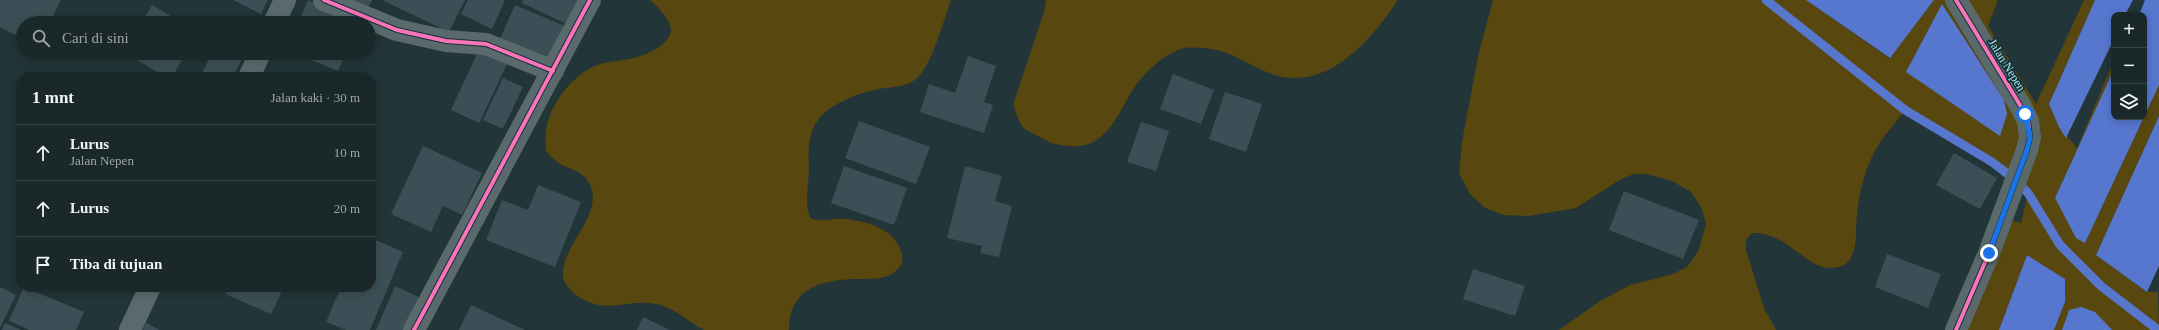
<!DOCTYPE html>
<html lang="id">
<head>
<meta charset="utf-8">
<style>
  body { margin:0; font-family:Georgia,serif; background:#233032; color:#f1f3f6 }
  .controls { position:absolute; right:12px; top:12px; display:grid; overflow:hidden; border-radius:8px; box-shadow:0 2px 10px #0003 }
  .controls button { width:36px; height:36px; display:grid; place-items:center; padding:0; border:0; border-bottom:1px solid #384447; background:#1a282a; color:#f1f3f6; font:20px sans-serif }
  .stop { position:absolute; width:12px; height:12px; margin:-9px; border:3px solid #1a73e8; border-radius:50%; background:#fff }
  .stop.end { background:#1a73e8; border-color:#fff; box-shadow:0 1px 4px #0008 }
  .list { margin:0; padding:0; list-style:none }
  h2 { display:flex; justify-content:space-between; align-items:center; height:52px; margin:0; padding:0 16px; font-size:17px }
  h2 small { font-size:13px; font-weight:400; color:#9fa6a8 }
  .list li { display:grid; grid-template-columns:26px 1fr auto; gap:12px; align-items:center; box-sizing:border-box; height:56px; padding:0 16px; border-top:1px solid #384447 }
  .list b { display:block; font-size:15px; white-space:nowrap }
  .list p { margin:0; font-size:13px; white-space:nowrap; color:#9fa6a8 }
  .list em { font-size:13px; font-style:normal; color:#9fa6a8 }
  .icon { flex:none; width:22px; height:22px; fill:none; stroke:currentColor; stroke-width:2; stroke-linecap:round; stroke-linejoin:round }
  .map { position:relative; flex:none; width:2159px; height:330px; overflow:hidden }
  .search { position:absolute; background:#1a282a; box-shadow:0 2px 10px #0003; left:16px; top:16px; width:360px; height:44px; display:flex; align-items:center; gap:10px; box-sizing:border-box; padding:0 14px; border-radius:22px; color:#9fa6a8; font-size:15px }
  .panel { position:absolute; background:#1a282a; box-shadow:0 2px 10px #0003; left:16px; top:72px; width:360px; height:220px; border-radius:16px }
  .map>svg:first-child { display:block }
</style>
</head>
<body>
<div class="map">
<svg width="2159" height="330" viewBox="0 0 2159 330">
  <rect width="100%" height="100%" fill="#223538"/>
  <!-- green -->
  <g fill="#58470e">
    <path d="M650 0H951C944 19 932 65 917 78 908 87 891 87 879 89 861 92 829 104 818 120 808 133 808 151 809 167 809 184 804 201 810 218 822 223 831 218 844 219 864 220 895 229 901 251 903 254 902 259 902 263 900 266 897 270 894 273 883 280 868 279 855 279 820 280 789 289 789 330 776 330 712 330 704 330 688 322 676 308 656 304 625 298 605 317 575 294 570 290 564 283 563 277 559 247 608 212 588 181 581 170 567 169 557 162 553 159 550 155 546 151 546 144 545 136 546 130 550 105 571 76 595 66 607 61 621 61 634 58 646 55 670 45 671 30 671 20 657 6 650 0Z"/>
    <path d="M1046 0H1398C1372 39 1330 89 1278 76 1255 70 1235 52 1211 49 1201 48 1187 46 1178 50 1163 56 1148 70 1138 82 1119 108 1109 150 1070 146 1063 145 1055 145 1049 142 1042 137 1028 133 1023 127 1018 121 1016 111 1013 105L1044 12Z"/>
    <path d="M1493 0H1806L1889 58 1934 0H1998L1988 26 2036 104 2084 0H2095L2049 104 2059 127 2077 148 2114 60V69L2055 198 2085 243 2159 85V116L2096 255 2147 292H2158L2159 330H2112L2069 310 2062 330H2054L2065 302 2027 255 1999 330H1947L1994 216 2021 223 2028 193 1992 162 1905 110C1895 124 1880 139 1873 155 1864 172 1859 195 1857 214 1855 229 1859 252 1846 264 1841 267 1834 268 1828 268 1805 266 1784 231 1752 233L1746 240V250L1764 308 1776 330H1559L1600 301 1630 285 1673 274 1687 267 1698 252 1706 224 1702 209 1691 192 1672 181 1647 174H1634L1621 179 1576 208 1528 216 1504 215 1485 208 1470 194 1459 173 1462 142 1478 56Z"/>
  </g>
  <!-- water -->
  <g fill="#5777cf">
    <polygon points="1806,0 1934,0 1890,58"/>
    <polygon points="2095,0 2133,0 2125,15 2114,15 2114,39 2066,138 2059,127 2049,104"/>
    <polygon points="2145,0 2159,0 2159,85 2144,117 2144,15 2139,15"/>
    <polygon points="1942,4 2004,100 2007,114 2000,136 1906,72"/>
    <polygon points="2114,69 2114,117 2144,117 2085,243 2076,238 2055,198"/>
    <polygon points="2159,116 2159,266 2147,292 2096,255"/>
    <polygon points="2027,255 2065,279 2065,302 2054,330 1999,330"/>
    <polygon points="2081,307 2095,312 2112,330 2062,330 2069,310"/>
  </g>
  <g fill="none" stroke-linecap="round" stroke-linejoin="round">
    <!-- stream -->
    <polyline stroke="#5777cf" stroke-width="9" points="1766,0 1905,110 1992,162 2009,175 2028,193 2060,245 2101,286 2158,330"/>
  </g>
  <!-- building -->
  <g fill="#3b5056">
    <polygon points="0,0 61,0 49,23 23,23 23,39 0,27"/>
    <polygon points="233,0 268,0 261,14"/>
    <polygon points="308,0 359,21 359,23 298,23"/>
    <polygon points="338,0 372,0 366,12"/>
    <polygon points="382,0 465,0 449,32"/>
    <polygon points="468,0 505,0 492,29 461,14"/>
    <polygon points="523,0 583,0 571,26 522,3"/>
    <polygon points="152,5 183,23 141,23"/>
    <polygon points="515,5 565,26 549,63 499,41"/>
    <polygon points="481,45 510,58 479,123 451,110"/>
    <polygon points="125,53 186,53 172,77 166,77"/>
    <polygon points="212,53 245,53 233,77 200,77"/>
    <polygon points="294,53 346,53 338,71"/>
    <polygon points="968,56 996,66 984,102 993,105 984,133 920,112 929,84 955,93"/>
    <polygon points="1173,74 1214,90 1201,124 1160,109"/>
    <polygon points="503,78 523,87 503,129 483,120"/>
    <polygon points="1225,92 1262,104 1246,152 1209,139"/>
    <polygon points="859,121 930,147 916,184 845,158"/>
    <polygon points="1141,122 1169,131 1156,171 1127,162"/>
    <polygon points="423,146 482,173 462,215 443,206 431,232 391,214"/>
    <polygon points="1954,153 1997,178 1980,209 1936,185"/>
    <polygon points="844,166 907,188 894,225 831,203"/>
    <polygon points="965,166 1002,176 995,201 1012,206 999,257 980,253 982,246 947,238"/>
    <polygon points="538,185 581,202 555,267 486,240 502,200 528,210"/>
    <polygon points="1624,191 1699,220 1683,259 1609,230"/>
    <polygon points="371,238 403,252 370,330 346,330 326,322 341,287 371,287"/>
    <polygon points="1887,254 1941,274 1928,308 1875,287"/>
    <polygon points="1473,269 1525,286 1515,316 1463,299"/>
    <polygon points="395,286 421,298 407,330 376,330"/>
    <polygon points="0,287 16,295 0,328"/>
    <polygon points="24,287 84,312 76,330 30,330 9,321"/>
    <polygon points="228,287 284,287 271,314 225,294"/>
    <polygon points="471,305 525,330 459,330"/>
    <polygon points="643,317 670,330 637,330"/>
    <polygon points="5,323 21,330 2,330"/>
    <polygon points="146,323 160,330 143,330"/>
  </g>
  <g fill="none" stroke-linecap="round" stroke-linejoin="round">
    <!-- street -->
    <g stroke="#5a6a6c" stroke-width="22">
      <polyline points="324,0 397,30 446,41 486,44 553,71"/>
      <polyline points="274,23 285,0"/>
      <polyline points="249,77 260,53"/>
      <polyline points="130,330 150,287"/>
      <polyline points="414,330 590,0"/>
      <polyline points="1956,330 1989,253 2027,150 2030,137 2028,121 2020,105 1956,0"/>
    </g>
    <defs>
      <g id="cycleway">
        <polyline points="324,0 397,30 446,41 486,44 553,71"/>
        <polyline points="414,330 590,0"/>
        <polyline points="1956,330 1989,253 2027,150 2030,137 2028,121 2020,105 1956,0"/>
      </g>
    </defs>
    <!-- cycleway casing -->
    <use href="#cycleway" stroke="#0e3237" stroke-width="6"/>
    <!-- cycleway -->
    <use href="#cycleway" stroke="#fb73b8" stroke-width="4"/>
  </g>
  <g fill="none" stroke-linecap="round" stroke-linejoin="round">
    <!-- route -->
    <polyline stroke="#1a73e8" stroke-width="5" points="1989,253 2027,150 2030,137 2025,114"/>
  </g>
  <g text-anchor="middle" stroke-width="3.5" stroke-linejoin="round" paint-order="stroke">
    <!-- street labels -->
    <g font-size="12" fill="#b3e4ec" stroke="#0e3237">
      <text transform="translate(2007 65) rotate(58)" y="4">Jalan Nepen</text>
    </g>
  </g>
</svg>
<div class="controls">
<button>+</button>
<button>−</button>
<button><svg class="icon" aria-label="layers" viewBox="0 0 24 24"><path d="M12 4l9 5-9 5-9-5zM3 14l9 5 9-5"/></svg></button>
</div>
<div class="stop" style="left:2025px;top:114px"></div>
<div class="stop end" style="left:1989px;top:253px"></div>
<div class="search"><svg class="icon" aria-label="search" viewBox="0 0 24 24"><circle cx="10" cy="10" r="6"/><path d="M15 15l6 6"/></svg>Cari di sini</div>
<section class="panel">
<h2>1 mnt<small>Jalan kaki · 30 m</small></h2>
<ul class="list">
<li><svg class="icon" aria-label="ahead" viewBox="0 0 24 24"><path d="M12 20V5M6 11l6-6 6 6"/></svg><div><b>Lurus</b><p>Jalan Nepen</p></div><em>10 m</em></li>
<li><svg class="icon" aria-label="ahead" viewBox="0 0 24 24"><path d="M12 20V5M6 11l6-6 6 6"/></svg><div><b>Lurus</b></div><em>20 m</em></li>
<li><svg class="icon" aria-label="arrive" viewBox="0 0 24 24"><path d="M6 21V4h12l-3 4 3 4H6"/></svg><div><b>Tiba di tujuan</b></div></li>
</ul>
</section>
</div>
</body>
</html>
